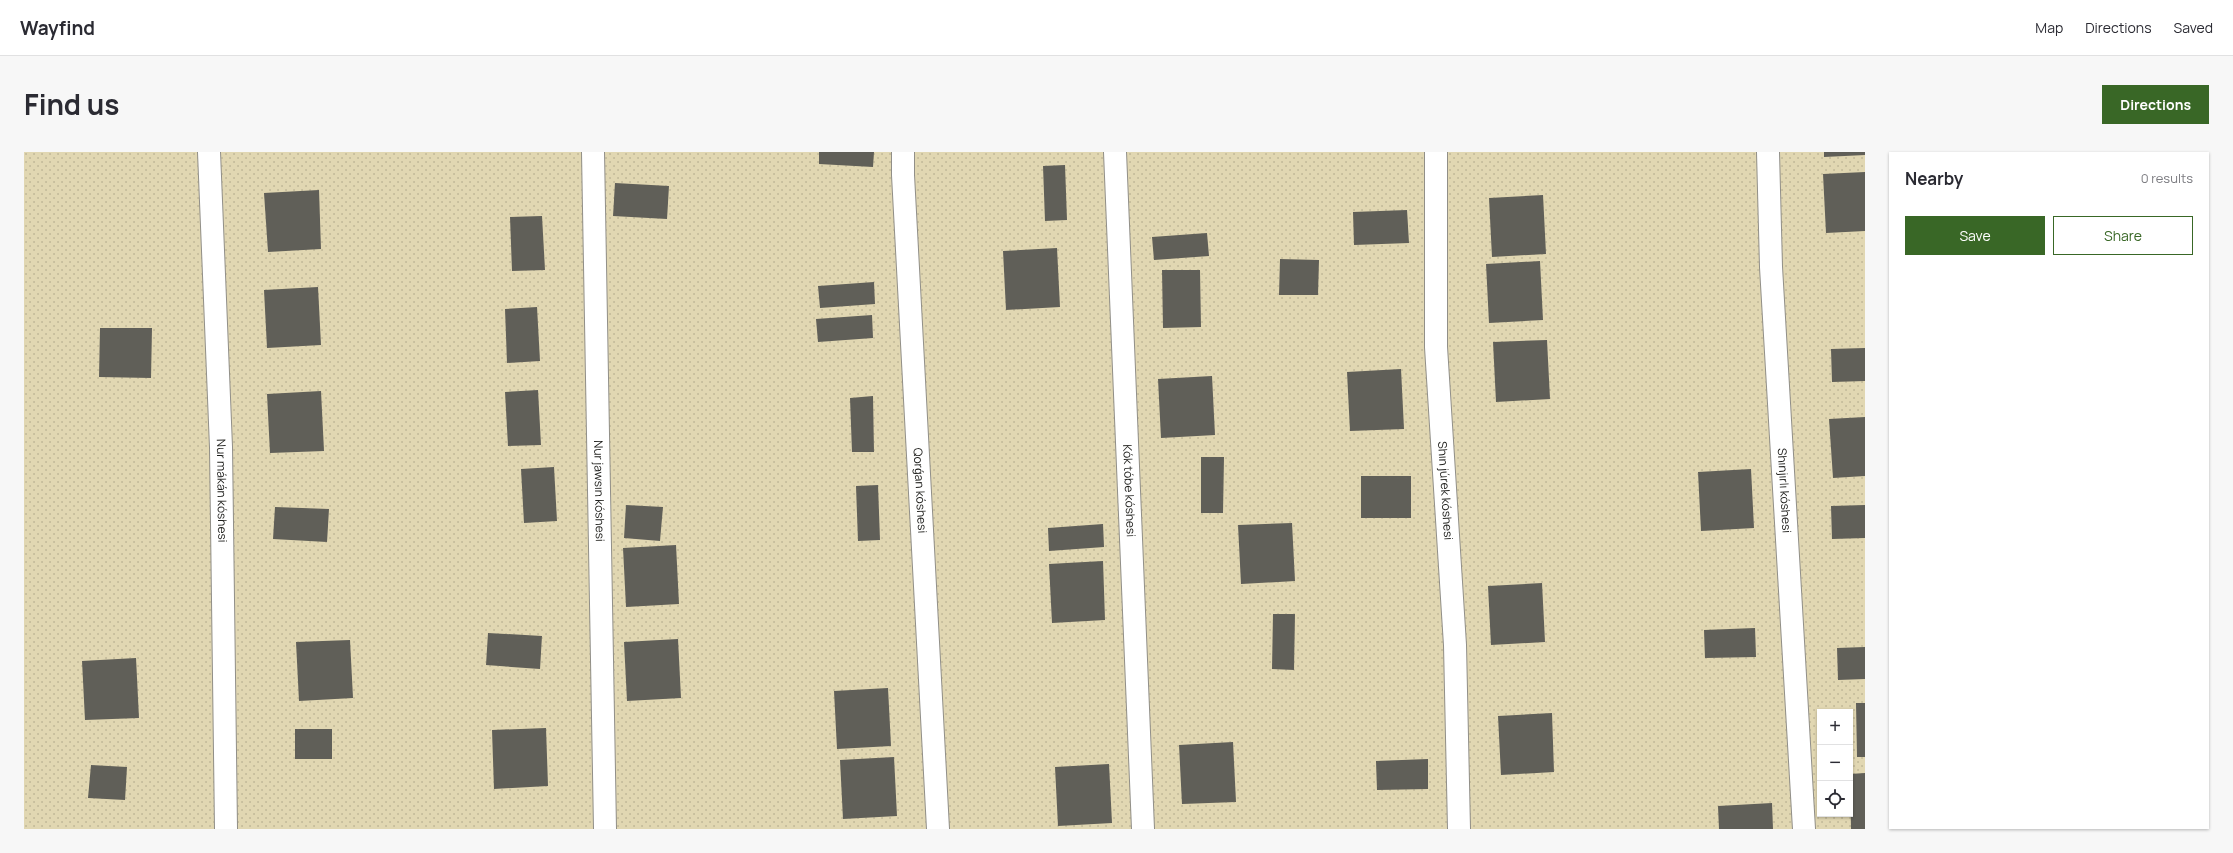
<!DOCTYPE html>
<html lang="en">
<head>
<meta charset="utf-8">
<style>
  body { margin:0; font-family:Manrope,sans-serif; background:#f7f7f7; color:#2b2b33 }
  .controls { position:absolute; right:12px; bottom:12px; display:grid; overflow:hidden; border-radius:0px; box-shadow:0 1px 3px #0004 }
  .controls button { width:36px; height:36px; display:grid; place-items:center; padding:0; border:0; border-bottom:1px solid #e1e1e2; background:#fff; color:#2b2b33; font:20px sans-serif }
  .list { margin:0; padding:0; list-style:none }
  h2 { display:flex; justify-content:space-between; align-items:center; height:52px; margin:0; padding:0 16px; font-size:17px }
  h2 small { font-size:13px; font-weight:400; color:#7c7c81 }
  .actions { display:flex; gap:8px; padding:12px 16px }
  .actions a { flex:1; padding:9px 0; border:1px solid #396726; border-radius:0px; text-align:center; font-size:14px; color:#396726 }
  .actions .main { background:#396726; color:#fff }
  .icon { flex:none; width:22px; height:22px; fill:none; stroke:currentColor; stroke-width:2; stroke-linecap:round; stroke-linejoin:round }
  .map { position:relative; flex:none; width:1841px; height:677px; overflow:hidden; border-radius:0px }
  header { display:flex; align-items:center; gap:24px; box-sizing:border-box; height:56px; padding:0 20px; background:#fff; border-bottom:1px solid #e1e1e2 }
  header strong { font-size:19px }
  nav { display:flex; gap:22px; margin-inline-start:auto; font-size:14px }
  .intro { display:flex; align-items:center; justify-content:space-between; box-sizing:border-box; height:96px; padding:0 24px }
  h1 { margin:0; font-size:28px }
  .button { padding:10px 18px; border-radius:0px; background:#396726; color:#fff; font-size:14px; font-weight:700 }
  main { display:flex; gap:24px; padding:0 24px }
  aside { flex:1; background:#fff; border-radius:0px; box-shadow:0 1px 3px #0004 }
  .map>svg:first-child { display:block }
</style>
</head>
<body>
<header>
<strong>Wayfind</strong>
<nav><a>Map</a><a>Directions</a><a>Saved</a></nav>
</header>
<div class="intro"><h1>Find us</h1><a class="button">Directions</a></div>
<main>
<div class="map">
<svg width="1841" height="677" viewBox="0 0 1841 677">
  <defs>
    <pattern id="sand-dots" width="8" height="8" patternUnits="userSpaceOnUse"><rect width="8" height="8" fill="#e1d7b2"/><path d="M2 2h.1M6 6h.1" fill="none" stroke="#c1b898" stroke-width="1.8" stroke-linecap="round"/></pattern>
  </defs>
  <rect width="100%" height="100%" fill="#e2e0d9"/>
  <!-- sand -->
  <path fill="url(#sand-dots)" fill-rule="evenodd" d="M0 0H1841V677H0ZM1796 560H1826V662H1796Z"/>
  <!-- building -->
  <g fill="#605f58">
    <polygon points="795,0 850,0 849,15 795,12"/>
    <polygon points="1800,0 1841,0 1841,3 1800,5"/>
    <polygon points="1041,13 1043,68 1021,69 1019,14"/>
    <polygon points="1841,20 1841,79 1802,81 1799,22"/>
    <polygon points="591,31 645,34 643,67 589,64"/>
    <polygon points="295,38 297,97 244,100 240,41"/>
    <polygon points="1519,43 1522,102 1468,105 1465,46"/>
    <polygon points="1383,58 1385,91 1330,93 1329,60"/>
    <polygon points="518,64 521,118 488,119 486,65"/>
    <polygon points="1183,81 1185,104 1130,108 1128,85"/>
    <polygon points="1033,96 1036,155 982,158 979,99"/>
    <polygon points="1256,107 1295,108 1294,143 1255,143"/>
    <polygon points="1516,109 1519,168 1465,171 1462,112"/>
    <polygon points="1138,118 1176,118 1177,175 1139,176"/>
    <polygon points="850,130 851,152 796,156 794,134"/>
    <polygon points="294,135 297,193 243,196 240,138"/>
    <polygon points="513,155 516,209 483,211 481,157"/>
    <polygon points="848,163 849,186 794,190 792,167"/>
    <polygon points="76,176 128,176 127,226 75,225"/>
    <polygon points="1523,188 1526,247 1472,250 1469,190"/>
    <polygon points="1841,196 1841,229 1808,230 1807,197"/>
    <polygon points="1377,217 1380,277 1326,279 1323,220"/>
    <polygon points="1188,224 1191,283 1137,286 1134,227"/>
    <polygon points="514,238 517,293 484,294 481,240"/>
    <polygon points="297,239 300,299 246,301 243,242"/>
    <polygon points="849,244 850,300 828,300 826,246"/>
    <polygon points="1841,265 1841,324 1809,326 1805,267"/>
    <polygon points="1177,305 1200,305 1199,361 1177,361"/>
    <polygon points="530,315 533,369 500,371 497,317"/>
    <polygon points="1727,317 1730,376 1677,379 1674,320"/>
    <rect x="1337" y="324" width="50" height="42"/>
    <polygon points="854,333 856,388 834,389 832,334"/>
    <polygon points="602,353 639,355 636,389 600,386"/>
    <polygon points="1841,353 1841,386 1808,387 1807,354"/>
    <polygon points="251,355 305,357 303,390 249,387"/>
    <polygon points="1268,371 1271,429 1217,432 1214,373"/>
    <polygon points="1079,372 1080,395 1025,399 1024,376"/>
    <polygon points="652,393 655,452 602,455 599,396"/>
    <polygon points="1079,409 1081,468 1028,471 1025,412"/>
    <polygon points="1518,431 1521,490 1467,493 1464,434"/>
    <polygon points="1249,462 1271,462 1270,518 1248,517"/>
    <polygon points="1731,476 1732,505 1681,506 1680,478"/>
    <polygon points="464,481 518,484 516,517 462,513"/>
    <polygon points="654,487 657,546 603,549 600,490"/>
    <polygon points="326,488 329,546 275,549 272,490"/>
    <polygon points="1841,495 1841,527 1814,528 1813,496"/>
    <polygon points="112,506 115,566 61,568 58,509"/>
    <polygon points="864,536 867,594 813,597 810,539"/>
    <polygon points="1832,551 1841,551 1841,605 1833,605"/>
    <polygon points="1528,561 1530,620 1477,623 1474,564"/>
    <polygon points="522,576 524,634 470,637 468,578"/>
    <rect x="271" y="577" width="37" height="30"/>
    <polygon points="1209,590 1212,650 1158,652 1155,593"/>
    <polygon points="870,605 873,664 819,667 816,608"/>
    <polygon points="1404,607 1404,637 1353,638 1352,609"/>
    <polygon points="1085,612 1088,671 1034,674 1031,615"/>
    <polygon points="67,613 103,615 101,648 64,646"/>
    <polygon points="1841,621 1841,677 1827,677 1826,622"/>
    <polygon points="1748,651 1749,677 1695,677 1694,654"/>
  </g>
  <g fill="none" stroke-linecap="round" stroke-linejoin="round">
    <defs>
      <g id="street">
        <path id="s1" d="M185 0 197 295 202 677"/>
        <path id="s2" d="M569 0 581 677"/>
        <path id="s3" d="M879 0V23L914 677"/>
        <path id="s4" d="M1091 0 1119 677"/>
        <path id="s5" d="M1412 0V195L1431 493 1435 677"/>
        <path id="s6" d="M1744 0 1747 115 1780 677"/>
      </g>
    </defs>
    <!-- street casing -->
    <use href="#street" stroke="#918f88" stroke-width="24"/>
    <!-- street -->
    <use href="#street" stroke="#fff" stroke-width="22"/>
  </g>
  <g text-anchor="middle" stroke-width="4" stroke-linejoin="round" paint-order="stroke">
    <!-- street labels -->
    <g font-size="12" fill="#1e1e1b" stroke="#fff">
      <text dy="4" stroke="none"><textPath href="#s1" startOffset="339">Nur mákán kóshesi</textPath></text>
      <text dy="4" stroke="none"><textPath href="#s4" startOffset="339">Kók tóbe kóshesi</textPath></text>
      <text dy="4" stroke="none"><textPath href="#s2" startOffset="339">Nur jawsın kóshesi</textPath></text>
      <text dy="4" stroke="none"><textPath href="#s3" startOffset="339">Qorǵan kóshesi</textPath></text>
      <text dy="4" stroke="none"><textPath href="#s5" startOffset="339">Shın júrek kóshesi</textPath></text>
      <text dy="4" stroke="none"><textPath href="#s6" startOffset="339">Shınjırlı kóshesi</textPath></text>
    </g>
  </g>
</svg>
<div class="controls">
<button>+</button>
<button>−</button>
<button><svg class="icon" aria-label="locate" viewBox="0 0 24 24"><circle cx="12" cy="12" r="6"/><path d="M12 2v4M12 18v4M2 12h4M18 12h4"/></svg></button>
</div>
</div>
<aside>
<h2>Nearby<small>0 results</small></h2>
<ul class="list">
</ul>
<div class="actions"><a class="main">Save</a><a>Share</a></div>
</aside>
</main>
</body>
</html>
